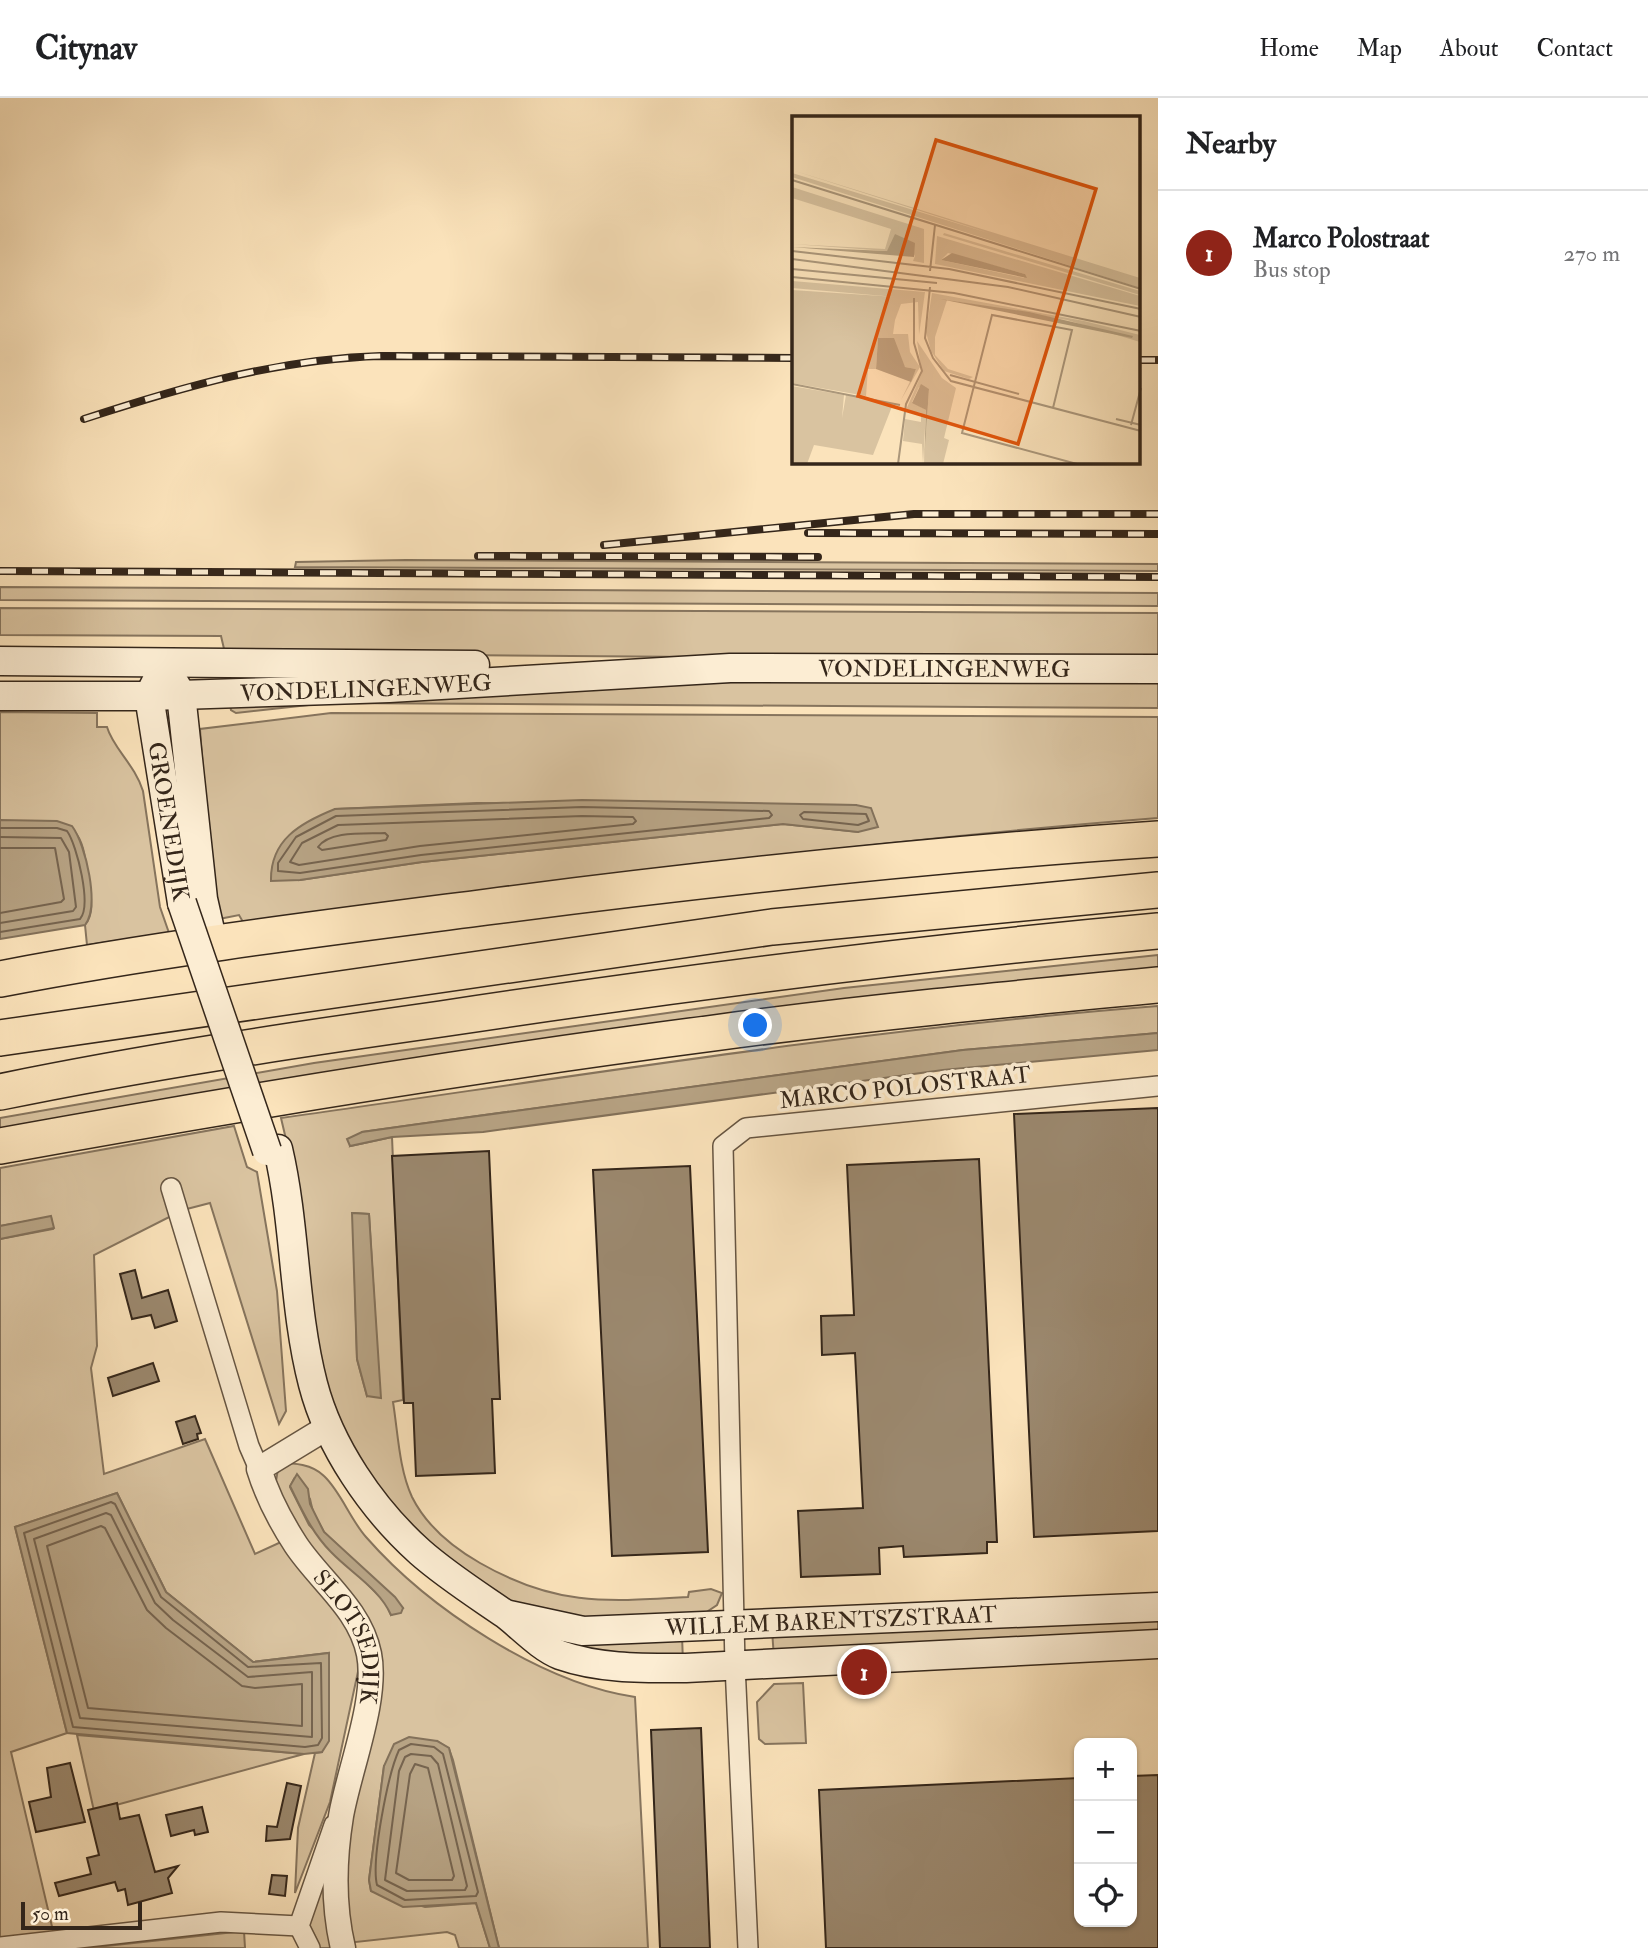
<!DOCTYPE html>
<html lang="en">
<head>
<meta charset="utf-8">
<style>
  body { margin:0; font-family:"IM FELL Double Pica",serif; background:#f2f2f2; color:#202124 }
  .controls { position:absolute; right:21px; bottom:21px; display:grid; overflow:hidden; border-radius:14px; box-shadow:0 2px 5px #0004 }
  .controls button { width:63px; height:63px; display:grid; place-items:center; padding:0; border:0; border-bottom:2px solid #e0e0e0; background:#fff; color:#202124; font:35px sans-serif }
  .scale { position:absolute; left:21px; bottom:18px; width:121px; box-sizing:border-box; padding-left:7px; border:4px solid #34261a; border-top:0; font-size:19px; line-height:24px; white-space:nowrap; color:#34261a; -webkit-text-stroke:5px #fcedd3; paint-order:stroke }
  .you { position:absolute; left:756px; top:928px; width:24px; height:24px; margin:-18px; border:5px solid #fff; border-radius:50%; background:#1a73e8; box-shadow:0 0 0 10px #1a73e833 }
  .badge { display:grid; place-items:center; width:46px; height:46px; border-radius:50%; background:#8f2418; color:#fff; font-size:23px; font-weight:700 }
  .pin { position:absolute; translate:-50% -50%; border:4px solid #fff; box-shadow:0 2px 7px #0006 }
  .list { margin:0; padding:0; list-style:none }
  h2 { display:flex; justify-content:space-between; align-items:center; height:91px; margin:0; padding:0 28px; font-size:30px }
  h2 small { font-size:23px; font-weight:400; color:#757577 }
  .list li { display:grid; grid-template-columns:46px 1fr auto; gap:21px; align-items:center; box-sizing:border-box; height:126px; padding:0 28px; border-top:2px solid #e0e0e0 }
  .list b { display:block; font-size:26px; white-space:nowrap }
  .list p { margin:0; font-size:23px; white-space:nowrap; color:#757577 }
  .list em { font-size:23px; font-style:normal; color:#757577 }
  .icon { flex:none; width:38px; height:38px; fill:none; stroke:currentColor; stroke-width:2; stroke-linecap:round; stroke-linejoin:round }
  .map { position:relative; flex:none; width:1158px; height:1850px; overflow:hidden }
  header { display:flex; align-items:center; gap:42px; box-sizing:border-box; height:98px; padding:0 35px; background:#fff; border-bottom:2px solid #e0e0e0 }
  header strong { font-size:33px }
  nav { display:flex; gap:38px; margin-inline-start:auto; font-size:24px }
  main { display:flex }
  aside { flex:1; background:#fff }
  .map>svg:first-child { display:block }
</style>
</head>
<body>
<header>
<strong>Citynav</strong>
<nav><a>Home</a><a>Map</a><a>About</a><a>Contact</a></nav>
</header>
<main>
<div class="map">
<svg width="1158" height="1850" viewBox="0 0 1158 1850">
  <rect width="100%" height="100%" fill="#fbe3bb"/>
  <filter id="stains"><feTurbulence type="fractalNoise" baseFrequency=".00286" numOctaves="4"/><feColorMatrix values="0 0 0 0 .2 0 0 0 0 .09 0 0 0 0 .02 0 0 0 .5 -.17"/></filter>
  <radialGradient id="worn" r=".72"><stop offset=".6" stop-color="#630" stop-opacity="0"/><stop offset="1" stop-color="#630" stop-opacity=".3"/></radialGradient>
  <!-- green -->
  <g fill="#d9c3a0" stroke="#86745d" stroke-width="2" fill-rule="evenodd">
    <polygon points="406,462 1158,466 1158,473 295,469 296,464"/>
    <polygon points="0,489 1158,495 1158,508 0,502"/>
    <polygon points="0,510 1158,515 1158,563 225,555 221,538 0,537"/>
    <polygon points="1158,581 1158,610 327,605 236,615 231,612 229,602 615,585"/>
    <path d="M0 614 97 615V629H107C113 650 135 667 143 693L160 809 169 835 87 847 85 827C96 813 90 796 88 779 82 732 77 722 27 724 18 724 9 725 0 722Z"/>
    <path d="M331 615 1158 619V720C852 744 547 786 243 824L239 817 219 821 209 753 200 631ZM477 705 856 707 858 734 783 726 422 764 300 782 335 711Z"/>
    <polygon points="1158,857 1158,873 0,1034 0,1020 314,965 844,890"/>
    <path d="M1158 908V935L963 952 419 1026 362 1034 351 1048 392 1039 403 1302 393 1304C398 1335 399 1371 412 1399 427 1429 452 1449 480 1465 555 1508 605 1504 688 1499L689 1494 711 1491 722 1495 717 1507 699 1519 614 1524 519 1510 434 1453 390 1407 339 1333 323 1292 301 1105 281 1020C572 979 864 931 1158 908ZM353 1115 369 1116 379 1285 367 1298 357 1261Z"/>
    <path d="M234 1028 247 1069 257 1074 277 1193 286 1313 279 1326 210 1105 183 1112 94 1157 97 1248 91 1270 104 1376 205 1341 255 1456 281 1444C312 1480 358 1519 359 1569L330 1704 295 1795 298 1730 315 1655 322 1654 329 1555 253 1564 166 1494 117 1395 15 1429 67 1635 11 1654 54 1837 0 1842V1141L53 1131 51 1119 0 1128V1070Z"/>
    <path d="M279 1365C294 1365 312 1366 324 1378 341 1394 350 1421 366 1439 428 1510 541 1585 635 1599L648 1850H499L453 1662 449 1651 437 1643 384 1668 369 1782 371 1793 425 1809 476 1805 490 1850H459L455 1837 447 1834 347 1845 339 1789 376 1573 281 1399 276 1383ZM294 1381 310 1401 313 1414 324 1434 403 1510 391 1517 386 1505 309 1427 290 1389Z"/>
    <polygon points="1158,1515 1158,1541 774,1560 772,1532"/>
    <polygon points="682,1537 683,1565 584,1553 584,1542"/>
    <polygon points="803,1585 806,1645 765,1646 759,1641 757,1604 774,1586"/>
    <polygon points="77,1637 304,1656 94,1713"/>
    <polygon points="332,1739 336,1850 314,1850 308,1821"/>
    <polygon points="244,1833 245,1850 88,1850"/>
  </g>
  <!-- water -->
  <g fill="#b7a384" stroke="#83715a" stroke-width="2">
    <path d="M582 702 856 707 871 710 878 729 858 734 783 726 422 764 300 782 271 783C270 742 300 725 335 711Z"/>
    <path d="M0 722 57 723 72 728C86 747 100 808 85 827L0 841Z"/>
    <polygon points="1158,935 1158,952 943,972 483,1034 392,1039 350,1048 347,1041 362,1034 419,1026 963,952"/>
    <polygon points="352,1115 369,1116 381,1300 367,1298 357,1261"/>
    <polygon points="51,1118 54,1130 0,1141 0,1128"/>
    <path d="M297 1376 308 1391 310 1406 324 1434 395 1499 403 1510 401 1515 391 1517C379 1490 351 1475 331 1454 312 1435 302 1412 290 1388Z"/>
    <polygon points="117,1395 166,1494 253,1564 329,1555 329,1643 322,1654 304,1656 67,1635 15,1429"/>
    <polygon points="409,1639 437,1643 449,1650 499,1850 490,1850 476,1805 403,1809 371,1793 369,1782 384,1668 394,1646"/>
  </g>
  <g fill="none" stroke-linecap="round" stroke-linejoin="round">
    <!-- shore -->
    <g stroke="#76644f" stroke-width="2">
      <polygon points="582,709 769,713 772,717 769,720 421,757 300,775 278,773 278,765 296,739 336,718"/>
      <polygon points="804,714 866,716 869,723 858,727 803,721 800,717"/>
      <polygon points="582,718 633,719 636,723 633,726 420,748 299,767 290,764 302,745 338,727"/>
      <path d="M0 730H57L67 733C77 747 92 808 80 821L0 834"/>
      <path d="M385 735 388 738 386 742 322 752 318 749C330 732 366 736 385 735Z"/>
      <polyline points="0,739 61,740 69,754 76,809 73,813 0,825"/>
      <polyline points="0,750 55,750 64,801 61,804 0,815"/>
      <polygon points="111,1404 115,1406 161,1499 248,1569 321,1565 322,1640 318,1647 305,1649 73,1629 24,1435"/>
      <polygon points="106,1415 111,1417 155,1505 173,1522 248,1579 312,1574 312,1639 80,1620 34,1441"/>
      <polygon points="101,1428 105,1430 147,1512 166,1530 242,1588 255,1590 302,1586 302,1628 88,1610 47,1448"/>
      <path d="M411 1646 434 1649 443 1656 478 1794 476 1798 405 1802 377 1787C371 1762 388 1676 399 1652Z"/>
      <polygon points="411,1656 431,1658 438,1666 467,1788 465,1792 407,1793 385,1782 399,1673 405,1659"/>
      <polygon points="415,1666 428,1670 454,1778 452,1782 409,1782 396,1775 410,1676"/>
    </g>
  </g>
  <!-- building -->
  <g fill="#9b886e" stroke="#34261a" stroke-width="2">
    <polygon points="1158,1010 1158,1433 1034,1439 1014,1016"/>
    <polygon points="489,1053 500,1301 492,1301 495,1375 416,1378 413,1305 404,1305 392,1058"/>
    <polygon points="979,1061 997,1444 987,1444 987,1455 904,1459 903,1448 879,1450 880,1476 801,1479 798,1413 863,1410 855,1255 822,1257 821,1218 854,1217 847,1067"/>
    <polygon points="690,1068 708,1454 612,1458 593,1072"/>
    <polygon points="135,1172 142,1200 168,1192 177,1223 155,1230 151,1217 132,1221 120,1176"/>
    <polygon points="153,1265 159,1283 113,1298 108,1280"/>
    <polygon points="195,1318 201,1335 197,1336 198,1341 183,1346 176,1324"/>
    <polygon points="701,1630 710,1850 660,1850 651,1632"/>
    <polygon points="70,1665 85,1724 36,1734 29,1704 51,1699 47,1670"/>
    <polygon points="1158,1677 1158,1850 826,1850 819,1692 1079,1680 1079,1824 1132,1824 1132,1678"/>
    <polygon points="287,1685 301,1688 290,1741 266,1743 267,1728 277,1729"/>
    <polygon points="117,1705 120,1721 139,1717 155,1774 178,1768 168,1780 172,1795 128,1807 125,1791 118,1793 115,1784 59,1798 55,1785 91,1776 87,1760 99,1757 88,1712"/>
    <polygon points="202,1709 208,1734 195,1737 194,1732 171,1738 166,1717"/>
    <polygon points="272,1777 287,1778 285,1798 269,1796"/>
  </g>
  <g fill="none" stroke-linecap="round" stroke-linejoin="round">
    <defs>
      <g id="minor">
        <polyline points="171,1090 249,1348 259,1371"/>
        <polyline points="0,1849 221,1824 299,1828"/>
        <polyline points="310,1850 299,1828 334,1727"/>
        <polyline points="748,1850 735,1567 723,1048 746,1030 1158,988"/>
      </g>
      <g id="tertiary">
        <path id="s1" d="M328 1329 259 1371C267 1397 281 1424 296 1447 320 1483 360 1511 369 1556 378 1601 349 1672 341 1718 334 1761 333 1808 343 1850"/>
      </g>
      <g id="secondary">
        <polyline points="0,563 475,567"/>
        <polyline points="172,581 181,596 203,801 210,832"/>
        <path id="s2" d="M157 582 149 598 182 805"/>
        <path id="s3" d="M0 598H149L389 590 730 570 1158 571"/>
        <path d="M278 1051C296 1128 293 1209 313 1286 329 1348 372 1411 420 1454 446 1477 476 1496 505 1516 522 1529 540 1549 560 1557 600 1571 643 1570 686 1570L1158 1546"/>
        <path id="s4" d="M509 1517 583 1533 1158 1509"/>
      </g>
      <g id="motorway">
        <path d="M0 881C161 850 324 830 487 809 710 780 934 756 1158 741"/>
        <polyline points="0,940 772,829 1158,792"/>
        <path d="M0 994C146 964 293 942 441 921 679 885 918 855 1158 833"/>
        <path d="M0 1048C237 1005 475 966 714 935 862 915 1010 901 1158 887"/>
      </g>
    </defs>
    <!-- minor casing -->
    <use href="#minor" stroke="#665542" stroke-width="22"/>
    <!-- tertiary casing -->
    <use href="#tertiary" stroke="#665542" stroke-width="27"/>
    <!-- secondary casing -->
    <use href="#secondary" stroke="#34261a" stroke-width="31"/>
    <!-- motorway casing -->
    <use href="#motorway" stroke="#34261a" stroke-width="38"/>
    <!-- minor -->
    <use href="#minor" stroke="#fcedd3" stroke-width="19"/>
    <!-- tertiary -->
    <use href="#tertiary" stroke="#fcedd3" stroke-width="24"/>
    <!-- secondary -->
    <use href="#secondary" stroke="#fcedd3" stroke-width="28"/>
    <!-- motorway -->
    <use href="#motorway" stroke="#fbe3bb" stroke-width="35"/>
    <defs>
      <g id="rail">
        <polyline points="1139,262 1158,262"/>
        <path d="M84 321C182 289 278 261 381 258L794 260"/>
        <polyline points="808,435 1158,436"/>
        <polyline points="604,447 914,416 1158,416"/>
        <polyline points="478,458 818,459"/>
        <polyline points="0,473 1158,479"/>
      </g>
    </defs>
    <!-- rail casing -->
    <use href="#rail" stroke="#34261a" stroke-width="8"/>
    <!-- rail -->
    <use href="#rail" stroke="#fcedd3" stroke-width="5" stroke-dasharray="16" stroke-linecap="butt"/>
    <defs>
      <polyline id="secondary-bridge" points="182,805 267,1053"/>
    </defs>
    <!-- secondary-bridge casing -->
    <use href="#secondary-bridge" stroke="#34261a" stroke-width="31" stroke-linecap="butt"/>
    <!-- secondary-bridge -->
    <use href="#secondary-bridge" stroke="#fcedd3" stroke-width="28"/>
  </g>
  <g text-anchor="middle" stroke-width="7" stroke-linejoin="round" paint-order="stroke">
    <!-- street labels -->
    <g font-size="23" fill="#34261a" stroke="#fcedd3">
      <text dy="8" stroke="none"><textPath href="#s3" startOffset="945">VONDELINGENWEG</textPath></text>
      <text dy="8" stroke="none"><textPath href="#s3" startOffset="366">VONDELINGENWEG</textPath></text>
      <text dy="8" stroke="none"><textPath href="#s2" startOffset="145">GROENEDIJK</textPath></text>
      <text transform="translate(905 989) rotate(-6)" y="8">MARCO POLOSTRAAT</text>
      <text dy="8" stroke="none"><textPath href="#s4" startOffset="324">WILLEM BARENTSZSTRAAT</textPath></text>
      <text dy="8" stroke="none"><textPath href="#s1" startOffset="275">SLOTSEDIJK</textPath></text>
    </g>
  </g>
  <!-- overview -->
  <g transform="translate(792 18)">
    <rect width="348" height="348" fill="#fbe3bb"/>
    <path d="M0 54 348 162V172L0 61V57L200 118ZM0 71 132 113V147L121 145 123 140 113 123 95 135 0 128 93 133 99 113 0 82ZM152 117 348 175V179L151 119ZM145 120 348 180V190L143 148ZM156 137 233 158 232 162 149 144ZM0 165 133 176 127 219 126 186 109 188 103 204 101 218H116L118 236 128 251 109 284 124 253 113 251 86 222 84 253H76L74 280 0 267V174L104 181 0 172ZM140 177 292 205 348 219V226L275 204 149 183 155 184 143 221V239L156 253 181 261 177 263 152 255 139 235 134 216ZM125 225 150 262 164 272 152 322 157 324 151 348H132L137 273 127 271 120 286 134 294 131 348 130 328 111 325 113 303 129 306V297L114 294 130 257ZM0 270 52 279 50 302 54 279 101 288 81 339 22 329 15 348 0 347Z" fill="#d9c3a0" fill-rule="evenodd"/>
    <path d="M103 118 123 127 122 141 0 131 95 135ZM160 137 233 158 235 162 149 144ZM148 183 237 196 341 220 340 222ZM86 222H102L113 251 124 253 119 266 84 253ZM129 268 137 273 132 348 134 294 120 287Z" fill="#b7a384"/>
    <path fill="none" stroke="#ab977b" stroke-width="2" d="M0 64 349 173M0 135 157 153 349 193M0 143 216 171 349 201M0 153 145 167M138 155 143 109M0 161 162 177 349 215M138 171 133 222 141 242 159 265 349 315M158 259 227 278M0 268 108 289M261 292 280 214 200 199 170 317 285 348M324 303 349 309M339 309 349 272M106 348 114 288 130 255 122 227V182"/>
    <path fill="#df560d" fill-opacity="0.15" stroke="#df560d" stroke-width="3.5" d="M144 24 304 73 226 328 66 280Z"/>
    <rect width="348" height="348" fill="none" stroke="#34261a" stroke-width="3.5"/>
  </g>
  <rect width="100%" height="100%" filter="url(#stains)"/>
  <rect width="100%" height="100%" fill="url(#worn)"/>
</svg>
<div class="controls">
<button>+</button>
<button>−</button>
<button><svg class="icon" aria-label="locate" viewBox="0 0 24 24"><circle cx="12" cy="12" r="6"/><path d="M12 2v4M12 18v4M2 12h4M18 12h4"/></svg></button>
</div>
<div class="scale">50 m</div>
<div class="you"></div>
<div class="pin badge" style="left:864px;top:1574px">1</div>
</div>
<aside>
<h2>Nearby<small></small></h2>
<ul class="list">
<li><span class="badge">1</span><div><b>Marco Polostraat</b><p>Bus stop</p></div><em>270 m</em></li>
</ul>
</aside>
</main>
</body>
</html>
